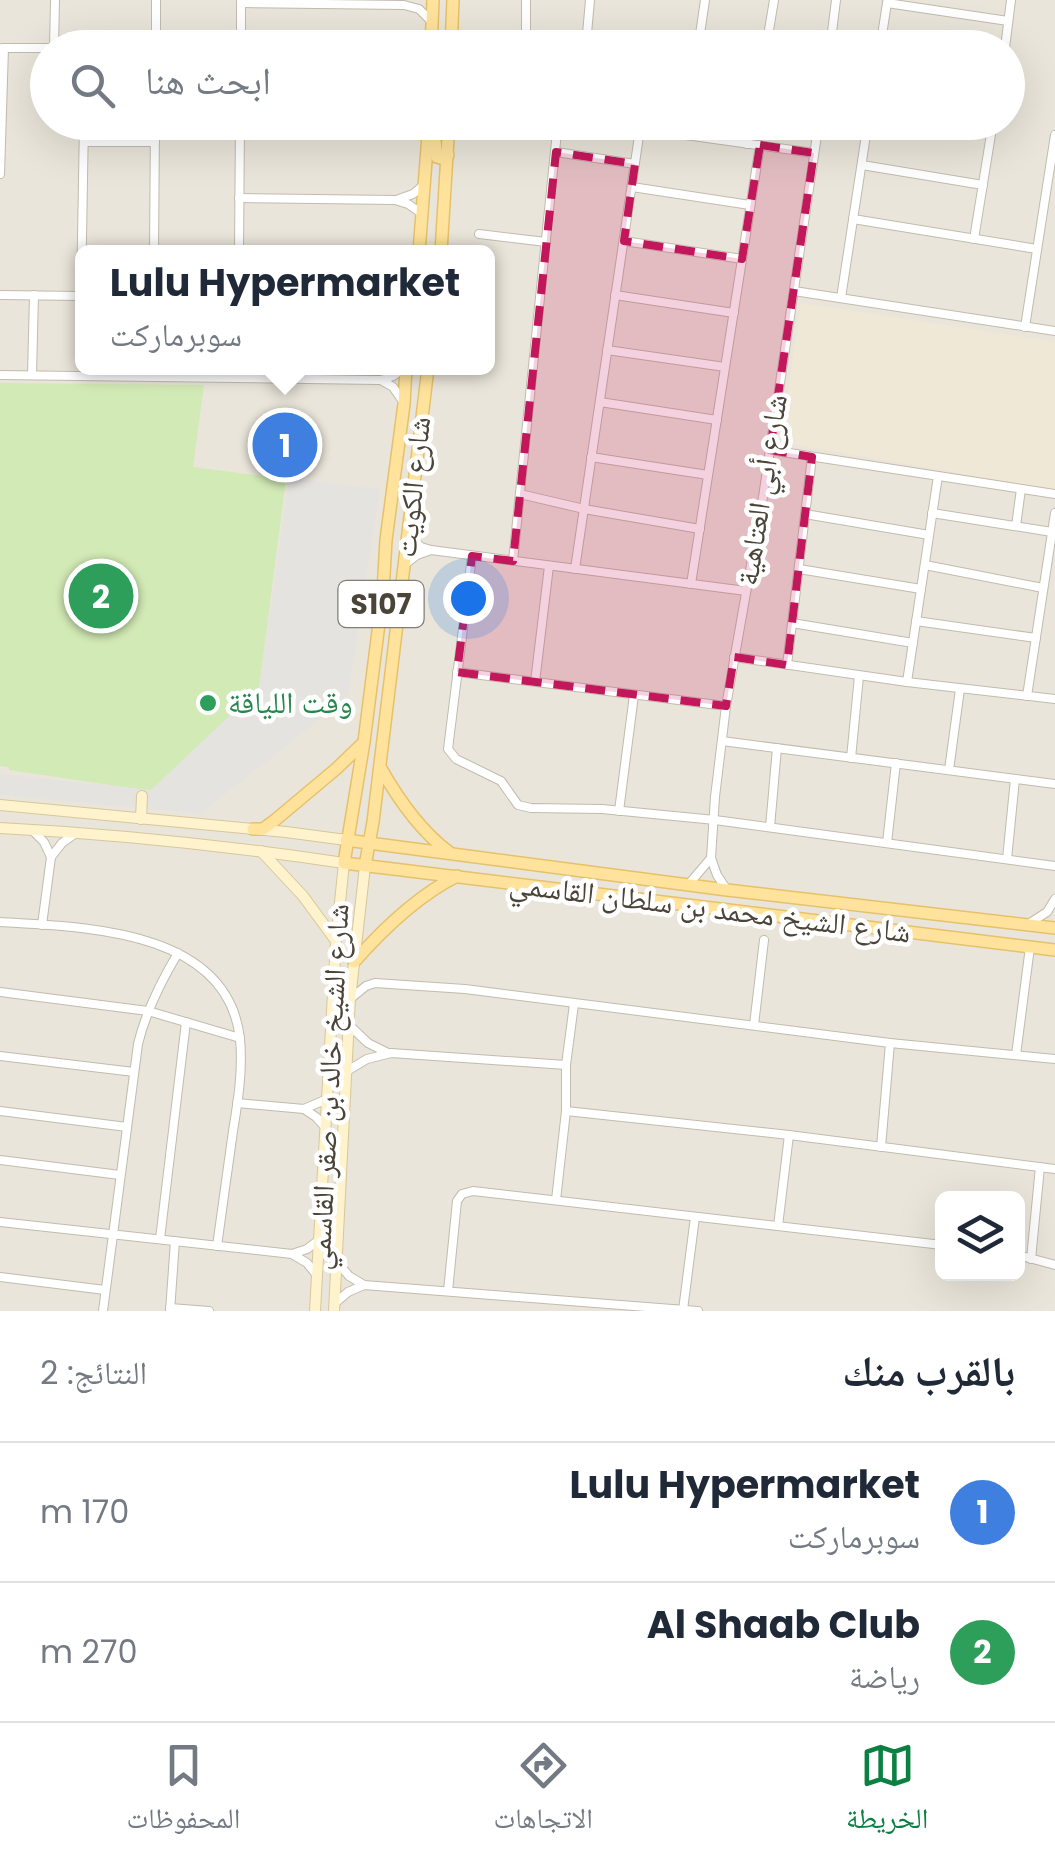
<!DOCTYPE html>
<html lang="ar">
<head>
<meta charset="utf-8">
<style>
  body { margin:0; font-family:Poppins,"Noto Naskh Arabic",sans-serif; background:#f2f2f3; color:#1f2937; direction:rtl }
  .controls { position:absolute; right:30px; bottom:30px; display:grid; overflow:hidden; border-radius:15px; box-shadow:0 10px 40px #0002 }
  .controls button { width:90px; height:90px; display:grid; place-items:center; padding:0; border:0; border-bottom:2px solid #e0e1e3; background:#fff; color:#1f2937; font:50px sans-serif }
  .you { position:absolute; left:468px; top:598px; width:35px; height:35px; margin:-25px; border:8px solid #fff; border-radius:50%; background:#1a73e8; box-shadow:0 0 0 15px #1a73e833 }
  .badge { display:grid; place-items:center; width:65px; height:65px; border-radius:50%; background:#0b8043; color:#fff; font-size:32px; font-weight:700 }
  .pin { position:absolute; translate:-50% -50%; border:5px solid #fff; box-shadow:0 2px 10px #0006 }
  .popup { position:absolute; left:75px; top:245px; width:420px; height:130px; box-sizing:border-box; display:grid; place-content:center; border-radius:15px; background:#fff; filter:drop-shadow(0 2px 8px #0005); font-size:32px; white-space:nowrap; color:#747a83 }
  .popup b { font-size:38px; color:#1f2937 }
  .popup::after { content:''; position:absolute; left:50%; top:100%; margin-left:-20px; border:20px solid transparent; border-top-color:#fff }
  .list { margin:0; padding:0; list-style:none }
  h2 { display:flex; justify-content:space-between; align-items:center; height:130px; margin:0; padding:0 40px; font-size:42px }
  h2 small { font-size:32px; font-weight:400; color:#747a83 }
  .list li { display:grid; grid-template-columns:65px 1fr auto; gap:30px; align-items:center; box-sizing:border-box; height:140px; padding:0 40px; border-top:2px solid #e0e1e3 }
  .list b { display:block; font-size:38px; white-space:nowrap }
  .list p { margin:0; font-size:32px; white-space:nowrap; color:#747a83 }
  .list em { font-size:32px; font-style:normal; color:#747a83 }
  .icon { flex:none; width:55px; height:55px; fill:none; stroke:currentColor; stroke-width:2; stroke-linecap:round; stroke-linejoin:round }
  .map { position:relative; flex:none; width:1055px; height:1311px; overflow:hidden; direction:ltr }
  .search { position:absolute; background:#fff; box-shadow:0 10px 40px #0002; left:30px; right:30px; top:30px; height:110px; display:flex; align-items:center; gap:25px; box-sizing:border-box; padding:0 35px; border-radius:55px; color:#747a83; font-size:38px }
  .sheet { height:410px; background:#fff }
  nav { display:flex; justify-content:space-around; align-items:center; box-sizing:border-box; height:140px; border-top:2px solid #e0e1e3; background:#fff; font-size:28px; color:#747a83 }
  nav a { display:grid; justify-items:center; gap:5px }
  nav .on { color:#0b8043 }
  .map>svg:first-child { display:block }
</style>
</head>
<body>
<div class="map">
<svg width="1055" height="1311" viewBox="0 0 1055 1311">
  <rect width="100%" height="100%" fill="#f6f3ec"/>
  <!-- residential -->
  <path fill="#eae5da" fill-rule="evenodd" d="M0 0H1055V1311H0ZM48 48H1008V122H48ZM82 252H488V368H82ZM942 1198H1018V1274H942Z"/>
  <!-- education -->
  <polygon fill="#efe8d6" points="801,303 1055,342 1055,490 780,442"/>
  <!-- green -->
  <polygon fill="#d2eab5" points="0,383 204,385 193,467 286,479 259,688 151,791 9,770 9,767 0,766"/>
  <!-- parking -->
  <polygon fill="#e5e3e0" points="289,478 380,489 348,697 200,814 0,795 0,774 151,790 259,688"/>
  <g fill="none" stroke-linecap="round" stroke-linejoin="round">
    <defs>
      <g id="minor">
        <polyline points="526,0 526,48"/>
        <polyline points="241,3 404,5 419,9 431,21"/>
        <polyline points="887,3 1008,21"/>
        <polyline points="526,34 603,48"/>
        <polyline points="586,45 590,0"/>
        <polyline points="2,48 48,48"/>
        <polyline points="54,48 55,0"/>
        <polyline points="156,48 156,0"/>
        <polyline points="241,48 241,2"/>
        <polyline points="698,48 705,0"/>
        <polyline points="766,48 774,0"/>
        <polyline points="830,48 836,0"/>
        <polyline points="880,48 887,3"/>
        <polyline points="1005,48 1011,0"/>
        <polyline points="592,122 814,153"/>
        <polyline points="946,122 992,130"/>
        <polyline points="84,142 155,142"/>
        <polyline points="747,144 751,122"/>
        <polyline points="556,152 635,164"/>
        <polyline points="862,165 983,185"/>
        <polyline points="0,174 4,48"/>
        <polyline points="632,187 750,205"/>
        <polyline points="239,198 395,200 408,204 421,213"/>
        <polyline points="399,199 413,194 425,184"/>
        <polyline points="853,219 1037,249"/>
        <polyline points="479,234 546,242"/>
        <polyline points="974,239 993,122"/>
        <polyline points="624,241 742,259"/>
        <polyline points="154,252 155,122"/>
        <polyline points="239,252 240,122"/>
        <polyline points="794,291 1055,331"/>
        <polyline points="0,295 82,296"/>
        <polyline points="615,295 734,313"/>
        <polyline points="81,296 84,122"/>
        <polyline points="841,298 868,122"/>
        <polyline points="1025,327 1055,135"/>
        <polyline points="607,350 725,367"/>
        <polyline points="0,375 381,380 393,376 404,368"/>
        <polyline points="32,375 34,295"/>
        <polyline points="381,380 393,387 402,400"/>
        <polyline points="600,402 717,420"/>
        <polyline points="770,450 1055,494"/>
        <polyline points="591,457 708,475"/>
        <polyline points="520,494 584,509 700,529"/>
        <polyline points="932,513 1052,532"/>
        <polyline points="805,514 929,535"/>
        <polyline points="1016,526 1021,489"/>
        <polyline points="409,536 421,547 431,550 746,591"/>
        <polyline points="472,556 448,749 456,759 501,781 518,805 531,808 602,809 715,820 1055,866"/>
        <polyline points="513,561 558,122"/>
        <polyline points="405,564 417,555 431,550"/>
        <polyline points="925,565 1043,588"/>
        <polyline points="575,569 640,129"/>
        <polyline points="799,569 921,589"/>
        <polyline points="691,584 760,145"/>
        <polyline points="916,621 1036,638"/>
        <polyline points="792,623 913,643"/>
        <polyline points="734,657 907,682 1055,699"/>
        <polyline points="787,665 812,457"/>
        <polyline points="457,672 726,706"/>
        <polyline points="535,682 549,566"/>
        <polyline points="907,682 938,476"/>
        <polyline points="1027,696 1055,513"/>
        <polyline points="722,741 1055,784"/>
        <polyline points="851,758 859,676"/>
        <polyline points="949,770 960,689"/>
        <polyline points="619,811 634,695"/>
        <polyline points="770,827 777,748"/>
        <polyline points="32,830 44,842 51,857"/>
        <polyline points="887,843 896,763"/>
        <polyline points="1007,859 1015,779"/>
        <polyline points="688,885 711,858"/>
        <polyline points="727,890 717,875 711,858 715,797 726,706 763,497 819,122"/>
        <path d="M0 922C84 927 228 929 240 1039 243 1070 238 1101 233 1131 228 1169 222 1208 217 1246"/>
        <polyline points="1030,923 1047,912 1055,899"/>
        <polyline points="42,925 51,857 62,843 76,833"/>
        <polyline points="0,992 148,1011 240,1038"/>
        <polyline points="350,999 366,986 375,983 465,989 890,1043 1055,1059"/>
        <polyline points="754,1025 764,940"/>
        <polyline points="350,1026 368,1043 386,1052"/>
        <polyline points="1016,1055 1030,947"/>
        <polyline points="0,1056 134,1072"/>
        <polyline points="347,1071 367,1059 391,1053 566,1065"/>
        <polyline points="237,1103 304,1109 327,1099"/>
        <polyline points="304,1109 316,1117 325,1127"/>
        <polyline points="0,1111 127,1127"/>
        <polyline points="566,1111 789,1135 1055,1169"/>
        <polyline points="881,1147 890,1043"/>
        <polyline points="0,1160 120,1175"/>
        <polyline points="556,1200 566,1111 566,1065 574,1004"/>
        <polyline points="0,1222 292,1254 307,1263 316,1274"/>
        <polyline points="778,1226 789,1135"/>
        <polyline points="160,1239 186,1022"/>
        <polyline points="292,1254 307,1249 319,1240"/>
        <polyline points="1018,1255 1055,1265"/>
        <polyline points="1031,1259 1040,1167"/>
        <polyline points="338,1263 349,1276 364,1285"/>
        <polyline points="0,1277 105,1290"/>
        <polyline points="448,1291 457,1201 462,1194 473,1191 942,1245"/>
        <polyline points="334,1304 348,1292 364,1285 698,1311"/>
        <polyline points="170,1308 209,1311"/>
        <polyline points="683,1310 695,1217"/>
        <path d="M103 1311 138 1044C146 1011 160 983 178 953"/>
        <polyline points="170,1311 175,1241"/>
      </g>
      <g id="secondary">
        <polyline points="0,805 286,832 346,840"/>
        <polyline points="141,819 142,796"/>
        <path d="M0 828C115 834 230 846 344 863L336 941 315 1311"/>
        <polyline points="261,851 303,896 336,941"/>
        <polyline points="334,1311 350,999 365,866"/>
      </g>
      <g id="primary">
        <polyline points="431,48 433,0"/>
        <polyline points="451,48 453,0"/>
        <polyline points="433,126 437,157 444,159 448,155"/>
        <polyline points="419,252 429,122"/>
        <polyline points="441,252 449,122"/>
        <polyline points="406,368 404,404 386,540 383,592 364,742 344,863 1055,950"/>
        <path d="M380 767C398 799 420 831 450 853"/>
        <polyline points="253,829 263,829 274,821 336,769 361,745"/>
        <polyline points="346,840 727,890 1055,928"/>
        <polyline points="365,866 373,822 428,368"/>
        <path d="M354 962C383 929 417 896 457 876"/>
      </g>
    </defs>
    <!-- minor casing -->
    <use href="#minor" stroke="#c2bbae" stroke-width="10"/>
    <!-- secondary casing -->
    <use href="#secondary" stroke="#d6c79b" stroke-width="12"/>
    <!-- primary casing -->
    <use href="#primary" stroke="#e6c16a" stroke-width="14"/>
    <!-- minor -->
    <use href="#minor" stroke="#fff" stroke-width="8"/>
    <!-- secondary -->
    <use href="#secondary" stroke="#fff3cd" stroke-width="10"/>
    <!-- primary -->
    <use href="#primary" stroke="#ffe39c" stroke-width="11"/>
  </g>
  <!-- marked area -->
  <path fill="#c2185b" fill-opacity="0.2" stroke="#c2185b" stroke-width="8" stroke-dasharray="20 12" stroke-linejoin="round" d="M760 145 814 153 770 450 812 457 787 665 734 657 726 706 457 672 472 556 513 561 556 152 635 164 624 241 742 259Z"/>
  <!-- markers -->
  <circle fill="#2e9e5b" stroke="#fff" stroke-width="4" cx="208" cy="703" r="10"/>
  <g text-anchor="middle" stroke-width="9" stroke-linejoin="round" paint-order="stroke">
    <!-- shield labels -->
    <rect fill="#fff" stroke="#817c74" stroke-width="2.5" x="338.5" y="581" width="85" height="46" rx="8"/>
    <g font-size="28" font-weight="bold" fill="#4b4439">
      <text x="381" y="614">S107</text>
    </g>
    <!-- street labels -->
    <g font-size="30" fill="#4b4439" stroke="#fff">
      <text transform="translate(413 487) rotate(-84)" y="10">شارع الكويت</text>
      <text transform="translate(762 490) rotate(-81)" y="10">شارع أبي العتاهية</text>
      <text transform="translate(710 908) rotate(7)" y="10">شارع الشيخ محمد بن سلطان القاسمي</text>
      <text transform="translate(329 1087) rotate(-87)" y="10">شارع الشيخ خالد بن صقر القاسمي</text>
    </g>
    <!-- leisure labels -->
    <g font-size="30" fill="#27864d" stroke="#fff" text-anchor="start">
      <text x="228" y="713">وقت اللياقة</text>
    </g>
  </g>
</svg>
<div class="controls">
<button><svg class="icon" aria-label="layers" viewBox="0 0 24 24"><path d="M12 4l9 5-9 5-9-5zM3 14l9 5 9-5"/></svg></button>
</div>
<div class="you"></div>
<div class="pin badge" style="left:285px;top:445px;background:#3f7fe0">1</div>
<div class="popup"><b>Lulu Hypermarket</b>سوبرماركت</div>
<div class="pin badge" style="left:101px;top:596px;background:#2e9e5b">2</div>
<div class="search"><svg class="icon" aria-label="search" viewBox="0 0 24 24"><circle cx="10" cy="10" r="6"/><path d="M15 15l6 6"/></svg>ابحث هنا</div>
</div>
<section class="sheet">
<h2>بالقرب منك<small>النتائج: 2</small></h2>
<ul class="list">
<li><span class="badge" style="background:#3f7fe0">1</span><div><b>Lulu Hypermarket</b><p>سوبرماركت</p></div><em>170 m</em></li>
<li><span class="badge" style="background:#2e9e5b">2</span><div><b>Al Shaab Club</b><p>رياضة</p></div><em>270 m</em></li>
</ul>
</section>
<nav>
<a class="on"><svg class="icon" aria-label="map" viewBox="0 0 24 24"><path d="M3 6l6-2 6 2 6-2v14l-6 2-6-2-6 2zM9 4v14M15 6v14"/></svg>الخريطة</a>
<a><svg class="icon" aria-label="directions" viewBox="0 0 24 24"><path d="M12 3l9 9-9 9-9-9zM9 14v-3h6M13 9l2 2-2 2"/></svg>الاتجاهات</a>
<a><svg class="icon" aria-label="saved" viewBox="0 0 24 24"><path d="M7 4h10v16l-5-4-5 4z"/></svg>المحفوظات</a>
</nav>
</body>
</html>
